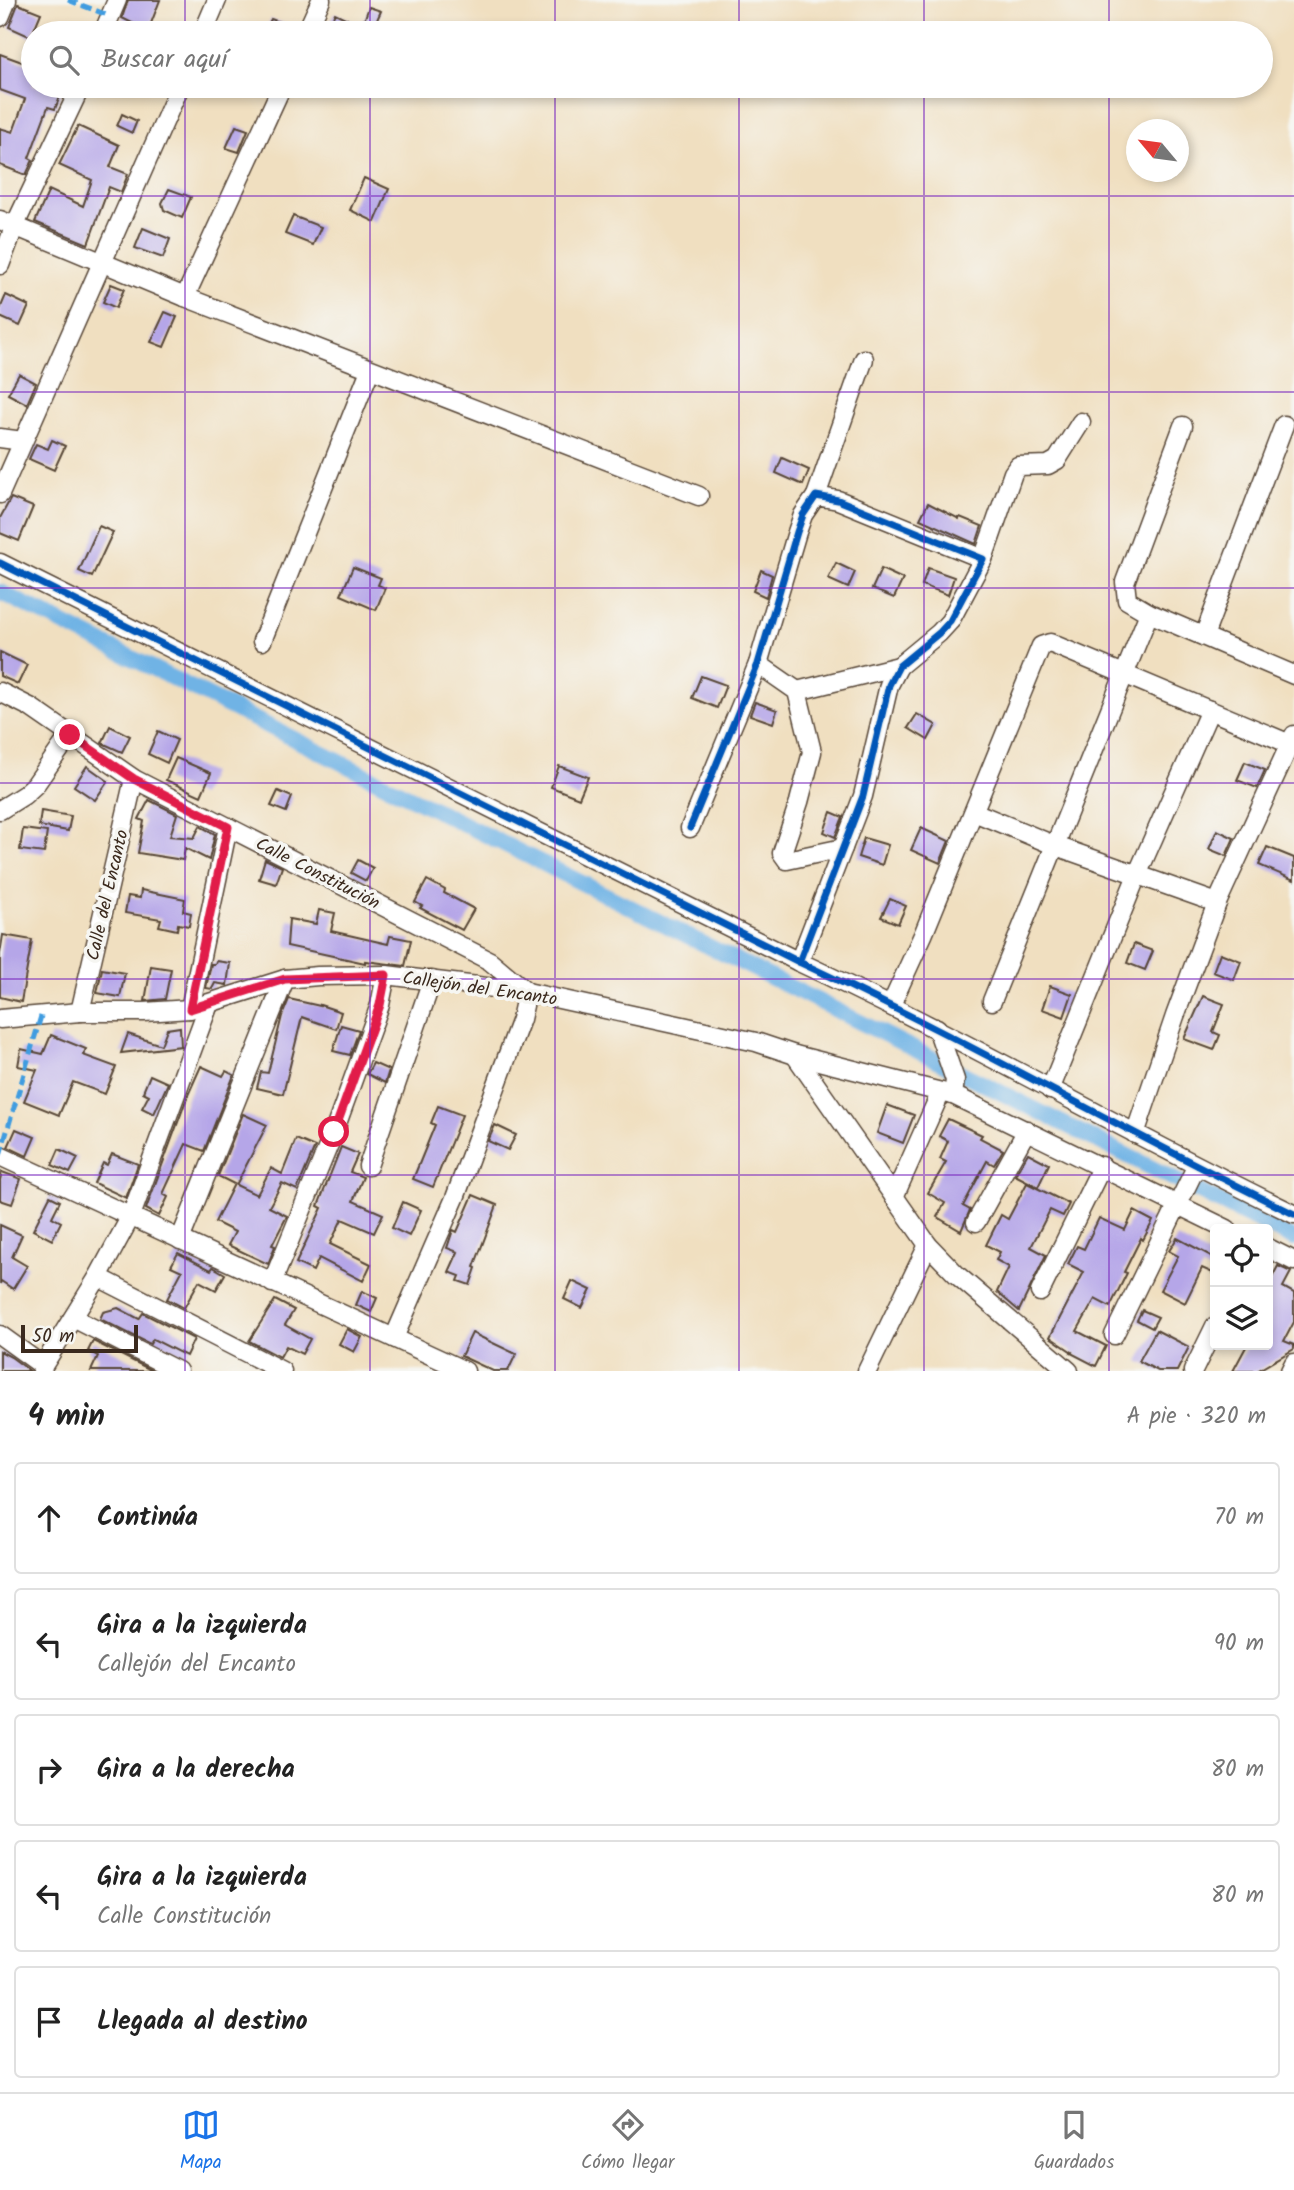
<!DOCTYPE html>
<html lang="es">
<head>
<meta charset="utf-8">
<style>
  body { margin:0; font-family:Kalam,sans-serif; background:#f6f6f6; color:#222 }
  .controls { position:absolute; right:21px; bottom:21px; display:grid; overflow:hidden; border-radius:7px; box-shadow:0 4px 10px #0003 }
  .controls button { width:63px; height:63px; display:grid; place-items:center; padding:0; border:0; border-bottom:2px solid #e0e0e0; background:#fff; color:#222; font:35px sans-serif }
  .compass { position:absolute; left:1126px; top:119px; width:63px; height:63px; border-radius:50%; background:#fff; box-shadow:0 4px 10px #0003; rotate:299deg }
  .scale { position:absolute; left:21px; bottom:18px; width:117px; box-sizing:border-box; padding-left:7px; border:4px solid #3b2a1e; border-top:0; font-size:19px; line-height:24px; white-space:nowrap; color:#3b2a1e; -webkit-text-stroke:5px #f6f6f2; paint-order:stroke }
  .stop { position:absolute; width:21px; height:21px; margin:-16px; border:5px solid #e11d48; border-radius:50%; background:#fff }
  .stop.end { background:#e11d48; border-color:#fff; box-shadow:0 2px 7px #0008 }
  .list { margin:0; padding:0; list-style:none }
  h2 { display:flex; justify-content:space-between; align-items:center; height:91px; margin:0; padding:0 28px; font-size:30px }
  h2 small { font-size:23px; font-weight:400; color:#767676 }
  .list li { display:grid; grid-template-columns:46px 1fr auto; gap:21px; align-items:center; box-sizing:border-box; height:112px; margin:0 14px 14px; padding:0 14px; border:2px solid #e0e0e0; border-radius:7px }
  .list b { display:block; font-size:26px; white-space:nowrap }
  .list p { margin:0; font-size:23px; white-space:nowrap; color:#767676 }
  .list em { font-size:23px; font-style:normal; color:#767676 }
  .icon { flex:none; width:38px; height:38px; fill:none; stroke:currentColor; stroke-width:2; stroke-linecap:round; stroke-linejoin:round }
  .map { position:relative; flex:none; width:1294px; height:1371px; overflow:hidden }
  .search { position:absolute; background:#fff; box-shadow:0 4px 10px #0003; left:21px; right:21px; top:21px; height:77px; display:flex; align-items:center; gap:18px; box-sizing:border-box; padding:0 24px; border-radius:38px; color:#767676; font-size:26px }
  .sheet { height:721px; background:#fff }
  nav { display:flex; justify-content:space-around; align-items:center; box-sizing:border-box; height:98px; border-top:2px solid #e0e0e0; background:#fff; font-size:19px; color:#767676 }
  nav a { display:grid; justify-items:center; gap:4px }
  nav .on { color:#1a73e8 }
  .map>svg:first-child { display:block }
</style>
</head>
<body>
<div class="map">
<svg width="1294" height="1371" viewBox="0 0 1294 1371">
  <rect width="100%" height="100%" fill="#f6f6f2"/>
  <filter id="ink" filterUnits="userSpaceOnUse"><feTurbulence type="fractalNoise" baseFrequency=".0143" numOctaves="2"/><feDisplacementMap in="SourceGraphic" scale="14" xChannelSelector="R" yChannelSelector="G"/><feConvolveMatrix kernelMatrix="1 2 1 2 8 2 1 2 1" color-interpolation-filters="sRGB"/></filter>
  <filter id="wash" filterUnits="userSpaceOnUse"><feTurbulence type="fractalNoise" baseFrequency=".00686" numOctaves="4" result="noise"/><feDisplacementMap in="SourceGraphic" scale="28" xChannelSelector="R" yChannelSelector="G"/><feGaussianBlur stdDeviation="1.57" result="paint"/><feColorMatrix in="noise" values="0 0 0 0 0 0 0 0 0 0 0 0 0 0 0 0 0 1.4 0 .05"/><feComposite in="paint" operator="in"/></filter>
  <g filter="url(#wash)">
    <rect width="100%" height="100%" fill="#f0dfc0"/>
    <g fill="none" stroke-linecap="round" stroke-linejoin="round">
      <!-- canal -->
      <polyline stroke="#6fb3e5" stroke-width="16" points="0,592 1294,1239"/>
    </g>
    <g id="blocks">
      <!-- building -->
      <g fill="#b5a6e8">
        <polygon points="128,0 160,0 148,31 122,18"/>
        <polygon points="18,4 41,13 31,37 9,27"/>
        <polygon points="369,7 381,11 372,31 376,33 325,33 335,13 362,26"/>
        <polygon points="271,19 296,28 295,33 264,33"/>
        <polygon points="0,54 33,66 33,86 64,86 55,109 48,107 29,158 33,160 26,175 0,165 0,128 13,132 25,99 0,90"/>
        <polygon points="122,114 137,121 132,133 117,126"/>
        <polygon points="78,126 119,145 110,167 128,174 121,192 109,187 88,244 35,222 49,190 83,206 92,180 59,165"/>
        <polygon points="236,126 248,130 239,152 226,148"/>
        <polygon points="364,178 389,189 375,222 350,210"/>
        <polygon points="169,189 191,197 182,218 164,210 162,203"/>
        <polygon points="293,216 321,227 313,245 285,234"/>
        <polygon points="143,228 170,239 163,258 135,248"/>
        <polygon points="111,284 124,289 116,308 103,302"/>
        <polygon points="6,295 29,306 20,326 0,317 0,309"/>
        <polygon points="165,312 177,317 164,347 151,342"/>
        <polygon points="19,374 36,383 27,404 8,394"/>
        <polygon points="52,440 65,446 54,470 29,459 36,444 48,449"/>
        <polygon points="782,458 809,470 803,485 776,473"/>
        <polygon points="11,498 33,507 19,541 0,533 0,518"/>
        <polygon points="928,503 959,519 960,517 982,526 976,544 920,519"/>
        <polygon points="99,526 113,532 92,577 79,571"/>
        <polygon points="836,563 855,572 848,588 828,579"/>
        <polygon points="353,567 381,578 378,585 385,588 376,610 341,595"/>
        <polygon points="928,568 954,577 948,595 922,585"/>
        <polygon points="881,569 903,579 894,598 872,589"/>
        <polygon points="761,570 772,575 766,597 753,591"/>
        <polygon points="0,652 27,665 18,684 0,676"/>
        <polygon points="701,676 726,685 717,708 692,698"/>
        <polygon points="755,702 777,710 773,723 750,715"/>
        <polygon points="917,714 936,725 928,740 908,728"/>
        <polygon points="110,726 130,736 122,752 102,743"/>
        <polygon points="158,731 177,740 167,763 148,754"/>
        <polygon points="176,758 211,773 201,796 166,780"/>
        <polygon points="1245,762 1265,770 1257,788 1237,780"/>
        <polygon points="87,766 108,781 95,800 74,786"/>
        <polygon points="559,766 588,777 579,798 551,787"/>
        <polygon points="278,791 292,797 286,812 271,806"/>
        <polygon points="149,800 177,814 170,836 194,838 200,826 215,834 209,860 185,848 183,860 138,853 144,821 139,819"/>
        <polygon points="41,811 71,816 68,831 39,826"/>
        <polygon points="831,812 843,817 835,837 824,832"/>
        <polygon points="921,828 949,841 940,863 911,850"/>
        <polygon points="23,829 47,832 44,853 20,850"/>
        <polygon points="1217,830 1234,838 1226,856 1209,849"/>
        <polygon points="864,838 888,845 882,865 858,857"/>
        <polygon points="1267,847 1294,858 1294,880 1259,865"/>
        <polygon points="265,859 282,867 276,884 259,879"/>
        <polygon points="358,860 373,868 366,881 351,873"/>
        <polygon points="427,880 445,890 444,893 474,909 462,930 420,908 422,906 415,902"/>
        <polygon points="141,890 185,899 183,911 191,913 189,926 178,924 177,930 159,926 161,919 125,913 128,896 140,898"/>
        <polygon points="890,899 906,906 898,924 881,917"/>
        <polygon points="319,910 335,913 331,931 388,944 390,936 411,940 405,966 365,961 365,963 287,946 289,919 316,924"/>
        <polygon points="3,935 32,940 21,1002 0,997 0,954"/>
        <polygon points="1134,944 1153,951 1145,970 1127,963"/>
        <polygon points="1220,953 1241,961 1234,980 1213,972"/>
        <polygon points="216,961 230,963 227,985 215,983 212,989 206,988 211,964 215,964"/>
        <polygon points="151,966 171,969 165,999 145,1001"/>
        <polygon points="102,969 125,973 120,997 97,993"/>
        <polygon points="1050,986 1072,994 1064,1017 1042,1009"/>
        <polygon points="1203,996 1224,1004 1213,1032 1220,1035 1214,1050 1184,1039"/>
        <polygon points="289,999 320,1006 320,1005 341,1012 336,1029 302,1017 283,1094 257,1088 261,1072 268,1073 282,1016"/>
        <polygon points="341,1025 359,1030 350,1055 333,1051"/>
        <polygon points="180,1027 181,1046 121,1053 128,1034 161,1045 167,1029"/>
        <polygon points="51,1035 86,1049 83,1055 116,1067 105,1094 73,1082 59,1115 24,1101 37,1070 18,1066 21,1049 43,1054"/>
        <polygon points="373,1063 389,1070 385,1083 367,1074"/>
        <polygon points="201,1066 223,1076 226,1071 234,1075 204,1151 186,1144 163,1194 168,1197 159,1216 146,1209 188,1095"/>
        <polygon points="150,1075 168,1083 154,1114 142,1108 149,1095 143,1092"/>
        <polygon points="887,1105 914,1115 903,1143 877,1133"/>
        <polygon points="438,1106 462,1115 433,1187 413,1179 435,1125 431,1123"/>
        <polygon points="243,1114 267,1125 236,1185 257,1195 271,1168 282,1174 296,1139 315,1147 297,1190 282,1183 269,1207 287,1216 272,1245 275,1246 268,1264 228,1245 235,1232 215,1222 234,1184 218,1176"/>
        <polygon points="948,1119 982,1135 980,1138 1003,1150 994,1165 987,1161 963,1206 970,1210 961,1231 937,1217 945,1203 928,1193 946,1162 940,1159 948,1141 939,1136"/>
        <polygon points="495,1125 516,1135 508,1150 488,1141"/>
        <polygon points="16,1129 35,1137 27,1156 8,1147"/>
        <polygon points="341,1147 358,1154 350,1172 363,1177 353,1201 383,1214 374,1233 342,1219 330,1244 371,1264 363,1281 319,1258 313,1271 296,1263 322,1208 318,1206"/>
        <polygon points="59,1149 78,1158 70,1173 52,1165"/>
        <polygon points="1028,1153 1049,1164 1038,1187 1015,1175"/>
        <polygon points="112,1154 138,1164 126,1198 94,1183 103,1163 107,1165"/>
        <polygon points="2,1172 21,1179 12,1204 0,1200 0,1180"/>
        <polygon points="1027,1183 1069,1204 1063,1216 1050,1210 1031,1247 1046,1255 1019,1311 997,1292 1009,1267 996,1260 1000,1252 986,1245 1001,1215 1008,1219"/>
        <polygon points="473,1195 497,1205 474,1267 476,1268 470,1285 458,1281 460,1276 449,1272 458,1252 447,1248 453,1230 457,1232"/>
        <polygon points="50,1196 60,1201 52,1217 61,1222 52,1240 33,1230"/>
        <polygon points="403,1202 421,1210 409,1236 392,1228"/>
        <polygon points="1134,1211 1153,1221 1143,1240 1141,1238 1124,1272 1127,1273 1110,1307 1095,1299 1077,1331 1106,1346 1096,1366 1071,1353 1072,1352 1050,1337 1084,1272 1068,1264 1077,1246 1084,1249 1099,1218 1125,1230"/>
        <polygon points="0,1225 22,1235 12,1257 27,1266 13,1289 1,1281 0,1284"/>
        <polygon points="1177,1238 1215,1258 1215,1274 1202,1268 1185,1303 1160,1290 1178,1256 1169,1251"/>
        <polygon points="178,1253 211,1270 213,1267 225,1274 216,1290 199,1281 184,1308 167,1299 182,1271 171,1266"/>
        <polygon points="1278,1266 1291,1272 1283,1287 1294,1293 1294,1322 1284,1341 1294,1345 1294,1349 1257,1371 1233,1371 1247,1345 1268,1345 1268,1285"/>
        <polygon points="572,1281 591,1290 582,1308 564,1299"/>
        <polygon points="362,1291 377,1298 371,1312 356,1305"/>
        <polygon points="275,1300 294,1310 285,1325 310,1339 302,1354 286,1346 280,1357 249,1341"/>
        <polygon points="118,1308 139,1319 143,1313 194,1339 186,1356 153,1339 150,1344 100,1319 103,1312"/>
        <polygon points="1142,1310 1158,1317 1152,1328 1137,1320"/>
        <polygon points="347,1329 362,1337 354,1352 339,1344"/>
        <polygon points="1156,1330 1189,1347 1177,1371 1158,1371 1139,1361"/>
        <polygon points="472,1333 516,1354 508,1371 493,1371 461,1356"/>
        <polygon points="93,1341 153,1371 91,1371 98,1356 88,1351"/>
        <polygon points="0,1351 11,1357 30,1371 0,1371"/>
      </g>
    </g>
  </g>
  <g filter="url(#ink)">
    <use href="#blocks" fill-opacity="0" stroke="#564536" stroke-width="2"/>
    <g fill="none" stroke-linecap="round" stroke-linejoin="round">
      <defs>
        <g id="minor">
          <polyline points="0,17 7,0"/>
          <polyline points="103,33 117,0"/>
          <polyline points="203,33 217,0"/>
          <polyline points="306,33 321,0"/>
          <polyline points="0,220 185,297 699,496"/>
          <polyline points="0,265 15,225 81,86"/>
          <polyline points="185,297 282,86"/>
          <polyline points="1183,426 1125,582 1127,600 1149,613 1294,675"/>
          <polyline points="0,438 23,441"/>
          <polyline points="0,494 180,86"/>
          <polyline points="816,496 864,359"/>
          <polyline points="983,559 1013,473 1018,466 1048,465 1057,460 1081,422"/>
          <path d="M0 563 799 962C967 1040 1127 1133 1294 1214"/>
          <polyline points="1204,636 1284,425"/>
          <polyline points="262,641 370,370"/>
          <polyline points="758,664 797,691 812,752 799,802 782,853 787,860 843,848"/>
          <polyline points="797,691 899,666"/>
          <polyline points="0,692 30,707 134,779 490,961 527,992 521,1019 455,1198 394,1338"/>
          <polyline points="0,810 24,795 35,785 70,735"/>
          <polyline points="974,812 1056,846 1217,903"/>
          <polyline points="690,828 758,664 797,532 803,515 816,496 838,500 983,559 950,621 939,633 899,666 889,685 863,796 799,962"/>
          <polyline points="992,1001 1149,613"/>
          <polyline points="891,1005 923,935 1041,646 1050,643 1290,744"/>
          <polyline points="190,1009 228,827"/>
          <polyline points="80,1012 134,779"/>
          <polyline points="0,1019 80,1012 144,1012 190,1009 285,979 318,976 386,975 527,992 756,1042 795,1055 953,1095 1227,1229"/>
          <polyline points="937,1028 955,1080 953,1095"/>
          <polyline points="795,1055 928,1245 957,1275 1069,1371"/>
          <polyline points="1050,1090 1137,875 1210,710"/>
          <polyline points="1135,1134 1175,1016 1217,903 1294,735"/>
          <polyline points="0,1156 465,1371"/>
          <polyline points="368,1166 432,980"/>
          <polyline points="894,1197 941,1092"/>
          <polyline points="976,1222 1027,1130"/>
          <polyline points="180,1240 285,979"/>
          <polyline points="1268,1248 1294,1261"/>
          <polyline points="98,1277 282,1371"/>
          <polyline points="272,1283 334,1132 380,1005 386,975"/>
          <polyline points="1040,1292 1102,1166"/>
          <polyline points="73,1318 178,1371"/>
          <polyline points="0,1335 43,1366"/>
          <polyline points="1114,1335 1196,1167"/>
          <polyline points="42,1371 43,1366 98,1277 131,1216 209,1004"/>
          <polyline points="867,1371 928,1245"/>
          <polyline points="1193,1371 1215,1326"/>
          <polyline points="1290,1371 1294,1363"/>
        </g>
      </defs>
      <!-- minor casing -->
      <use href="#minor" stroke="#564536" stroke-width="21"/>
      <!-- minor -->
      <use href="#minor" stroke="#fff" stroke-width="18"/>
      <!-- quiet -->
      <g stroke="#3f9ce0" stroke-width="5" stroke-dasharray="10 5" stroke-linecap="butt">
        <polyline points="68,0 110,16"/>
        <polyline points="0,1155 41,1016"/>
      </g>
      <defs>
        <g id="cycleway">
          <path d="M0 563 799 962C967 1040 1127 1133 1294 1214"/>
          <polyline points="690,828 758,664 797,532 803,515 816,496 838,500 983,559 950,621 939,633 899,666 889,685 863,796 799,962"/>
        </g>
      </defs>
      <!-- cycleway casing -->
      <use href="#cycleway" stroke="#f6f6f2" stroke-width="11"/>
      <!-- cycleway -->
      <use href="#cycleway" stroke="#0057b8" stroke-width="7"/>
    </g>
  </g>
  <g fill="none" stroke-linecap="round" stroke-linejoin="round" filter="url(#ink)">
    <!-- route -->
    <polyline stroke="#e11d48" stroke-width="9" points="70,735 134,779 228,827 190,1009 285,979 386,975 380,1005 334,1132"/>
  </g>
  <!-- grid -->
  <path fill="none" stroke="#7b2cbf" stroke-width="2" stroke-opacity="0.55" d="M185 0V33M370 0V33M555 0V33M739 0V33M924 0V33M1109 0V33M185 86V1371M370 86V1371M555 86V1371M739 86V1371M924 86V1371M1109 86V1371M0 196H1294M0 392H1294M0 588H1294M0 783H1294M0 979H1294M0 1175H1294"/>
  <g text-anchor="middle" stroke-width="7" stroke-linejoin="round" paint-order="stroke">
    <!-- street labels -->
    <g font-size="18" fill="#3b2a1e" stroke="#f6f6f2">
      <text transform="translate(318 873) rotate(27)" y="6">Calle Constitución</text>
      <text transform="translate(107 895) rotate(-77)" y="6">Calle del Encanto</text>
      <text transform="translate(480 988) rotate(8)" y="6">Callejón del Encanto</text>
    </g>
  </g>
</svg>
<div class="controls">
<button><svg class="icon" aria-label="locate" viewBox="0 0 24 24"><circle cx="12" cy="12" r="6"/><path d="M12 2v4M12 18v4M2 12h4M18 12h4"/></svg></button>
<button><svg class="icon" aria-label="layers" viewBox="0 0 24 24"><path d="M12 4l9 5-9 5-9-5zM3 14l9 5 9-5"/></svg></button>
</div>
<svg class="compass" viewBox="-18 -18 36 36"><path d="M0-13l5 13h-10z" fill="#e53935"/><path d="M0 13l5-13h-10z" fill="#767676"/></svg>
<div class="scale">50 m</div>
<div class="stop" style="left:334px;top:1132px"></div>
<div class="stop end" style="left:70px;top:735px"></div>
<div class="search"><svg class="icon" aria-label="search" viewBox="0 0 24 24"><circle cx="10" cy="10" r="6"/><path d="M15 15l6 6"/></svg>Buscar aquí</div>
</div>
<section class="sheet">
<h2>4 min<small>A pie · 320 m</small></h2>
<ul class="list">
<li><svg class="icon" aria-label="ahead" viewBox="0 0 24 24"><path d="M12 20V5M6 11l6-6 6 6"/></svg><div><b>Continúa</b></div><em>70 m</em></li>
<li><svg class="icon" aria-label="left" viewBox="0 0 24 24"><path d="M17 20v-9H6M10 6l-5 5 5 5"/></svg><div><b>Gira a la izquierda</b><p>Callejón del Encanto</p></div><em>90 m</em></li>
<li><svg class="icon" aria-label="right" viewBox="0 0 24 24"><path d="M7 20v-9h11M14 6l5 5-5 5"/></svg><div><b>Gira a la derecha</b></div><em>80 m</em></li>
<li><svg class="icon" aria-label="left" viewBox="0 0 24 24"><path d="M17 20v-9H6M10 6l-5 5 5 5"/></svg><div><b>Gira a la izquierda</b><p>Calle Constitución</p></div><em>80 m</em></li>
<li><svg class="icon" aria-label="arrive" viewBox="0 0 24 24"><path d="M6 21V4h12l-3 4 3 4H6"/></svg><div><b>Llegada al destino</b></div></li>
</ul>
</section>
<nav>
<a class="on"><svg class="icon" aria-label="map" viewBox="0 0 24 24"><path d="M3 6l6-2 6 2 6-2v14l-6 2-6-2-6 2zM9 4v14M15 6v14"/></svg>Mapa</a>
<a><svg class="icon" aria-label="directions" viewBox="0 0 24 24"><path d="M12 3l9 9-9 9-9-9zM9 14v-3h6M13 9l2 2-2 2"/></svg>Cómo llegar</a>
<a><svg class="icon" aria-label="saved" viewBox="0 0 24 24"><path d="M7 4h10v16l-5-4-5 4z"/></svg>Guardados</a>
</nav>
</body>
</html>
